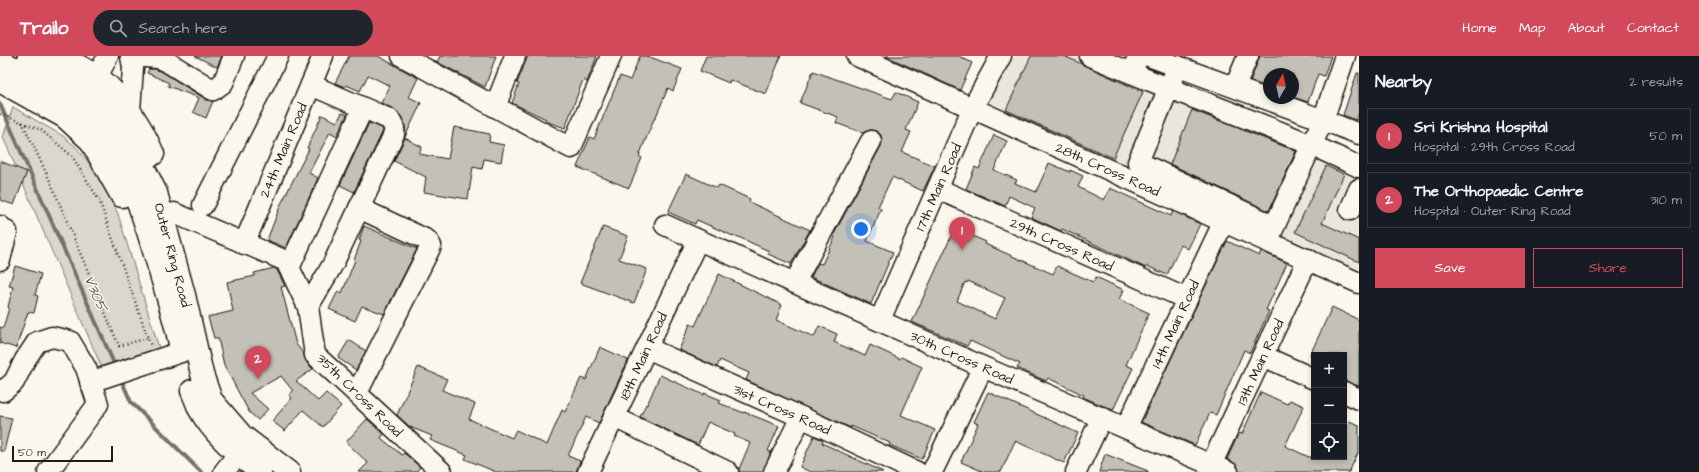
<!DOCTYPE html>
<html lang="en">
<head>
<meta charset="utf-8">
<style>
  body { margin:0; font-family:"Architects Daughter",sans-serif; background:#20242c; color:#f1f3f6 }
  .controls { position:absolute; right:12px; bottom:12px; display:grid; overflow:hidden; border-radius:0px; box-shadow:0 2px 6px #0003 }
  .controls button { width:36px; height:36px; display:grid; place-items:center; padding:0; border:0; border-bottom:1px solid #363941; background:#171b24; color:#f1f3f6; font:20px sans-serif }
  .compass { position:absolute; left:1263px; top:12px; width:36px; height:36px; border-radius:50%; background:#171b24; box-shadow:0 2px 6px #0003; rotate:9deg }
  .scale { position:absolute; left:12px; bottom:10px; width:101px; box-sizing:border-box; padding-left:4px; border:2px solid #1c1c1c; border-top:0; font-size:11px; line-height:14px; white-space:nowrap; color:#1c1c1c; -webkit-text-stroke:3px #fbf7ec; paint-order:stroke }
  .you { position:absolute; left:861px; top:173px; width:14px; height:14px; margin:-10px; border:3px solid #fff; border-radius:50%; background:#1a73e8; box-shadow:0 0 0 6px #1a73e833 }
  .badge { display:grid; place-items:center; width:26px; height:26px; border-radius:50%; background:#d1495b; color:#fff; font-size:13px; font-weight:700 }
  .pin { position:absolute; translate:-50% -33px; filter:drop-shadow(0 1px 2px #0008) }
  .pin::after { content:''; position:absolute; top:21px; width:14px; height:12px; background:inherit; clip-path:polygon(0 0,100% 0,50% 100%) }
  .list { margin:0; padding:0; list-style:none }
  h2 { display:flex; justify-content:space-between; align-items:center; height:52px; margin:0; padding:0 16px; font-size:17px }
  h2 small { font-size:13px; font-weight:400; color:#9ea1a6 }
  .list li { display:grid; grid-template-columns:26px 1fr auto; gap:12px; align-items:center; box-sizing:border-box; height:56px; margin:0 8px 8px; padding:0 8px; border:1px solid #363941; border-radius:0px }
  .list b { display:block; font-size:15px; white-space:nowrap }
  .list p { margin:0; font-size:13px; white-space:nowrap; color:#9ea1a6 }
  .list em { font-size:13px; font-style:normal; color:#9ea1a6 }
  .actions { display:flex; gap:8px; padding:12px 16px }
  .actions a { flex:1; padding:9px 0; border:1px solid #d1495b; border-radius:0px; text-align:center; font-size:14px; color:#d1495b }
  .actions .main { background:#d1495b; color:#fff }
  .icon { flex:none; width:22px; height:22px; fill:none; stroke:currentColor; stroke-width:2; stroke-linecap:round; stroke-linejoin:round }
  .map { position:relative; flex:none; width:1359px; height:416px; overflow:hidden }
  header { display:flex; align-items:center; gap:24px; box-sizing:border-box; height:56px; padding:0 20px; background:#d1495b; color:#fff }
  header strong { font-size:19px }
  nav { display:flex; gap:22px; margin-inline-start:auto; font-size:14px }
  .search { width:280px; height:36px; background:#20242c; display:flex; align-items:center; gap:10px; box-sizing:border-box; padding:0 14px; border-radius:22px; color:#9ea1a6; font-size:15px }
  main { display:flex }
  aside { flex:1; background:#171b24 }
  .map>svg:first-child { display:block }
</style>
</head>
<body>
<header>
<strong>Trailo</strong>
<div class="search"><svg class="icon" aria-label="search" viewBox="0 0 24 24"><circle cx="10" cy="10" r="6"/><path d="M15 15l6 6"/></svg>Search here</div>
<nav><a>Home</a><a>Map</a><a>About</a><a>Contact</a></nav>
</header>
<main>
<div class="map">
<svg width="1359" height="416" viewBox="0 0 1359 416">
  <rect width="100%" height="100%" fill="#fbf7ec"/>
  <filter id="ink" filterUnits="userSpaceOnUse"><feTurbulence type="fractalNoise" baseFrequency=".025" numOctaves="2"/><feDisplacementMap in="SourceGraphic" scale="8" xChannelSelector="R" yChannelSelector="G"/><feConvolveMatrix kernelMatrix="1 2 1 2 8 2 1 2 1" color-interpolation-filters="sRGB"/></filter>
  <g filter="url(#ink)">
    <!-- built -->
    <polygon fill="#eae6dc" points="1007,0 1099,0 1359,101 1359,220 983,50"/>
    <!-- green -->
    <polygon fill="#dad7ce" stroke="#7b7a75" points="13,51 63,80 76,91 98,118 118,158 159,292 101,310 3,81"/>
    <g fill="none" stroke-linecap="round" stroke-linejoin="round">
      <!-- stream -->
      <g stroke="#74726e" stroke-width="4">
        <polyline points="0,48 116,312"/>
        <polyline points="120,321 131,346 201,416"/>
      </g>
    </g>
    <!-- building -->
    <g fill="#c3c0b8" stroke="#1c1c1c" fill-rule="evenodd">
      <polygon points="195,0 222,0 217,11"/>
      <polygon points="349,0 378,0 418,22 409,41 421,47 405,81 405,70 401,60 394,53 381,47 390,30 368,19 360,35 346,29 345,31 335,27"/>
      <polygon points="440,0 496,0 485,31 437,6"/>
      <polygon points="528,0 597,0 587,26 583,24 565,72 545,65 546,63 512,47 519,28 517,27"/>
      <polygon points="640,0 647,0 682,13 673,35 668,32 655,63 654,63 639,100 642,102 629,132 577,111 590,81 594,83 620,20 630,24"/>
      <polygon points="706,0 781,0 766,38 730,24 729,27 700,15"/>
      <polygon points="886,0 959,0 972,7 960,34"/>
      <polygon points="1031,0 1064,0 1143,36 1113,102 1006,54"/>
      <polygon points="1260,0 1331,0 1324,20 1318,18 1308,46 1293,41 1293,18 1269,18 1269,32 1250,25"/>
      <polygon points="149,13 155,13 164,17 207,44 213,45 206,62 193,56 199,42 168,30 169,27 147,17"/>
      <polygon points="813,15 892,43 896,36 918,46 906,74 911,76 902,96 935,110 923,135 892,121 878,151 881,153 867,185 893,196 871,248 811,221 818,207 822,208 835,181 833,180 881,90 882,85 881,79 876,75 870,74 863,77 836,67 838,61 800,47"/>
      <polygon points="1357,17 1359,17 1359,56 1356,64 1343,59"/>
      <polygon points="1192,54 1296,95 1269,155 1170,108"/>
      <polygon points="342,57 347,59 337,80 330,76 309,117 318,122 286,192 267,184 281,148 309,93 307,92 322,59 337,66"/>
      <polygon points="369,67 382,72 383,75 354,136 340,129"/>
      <polygon points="454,71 490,78 489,86 504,89 501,106 484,103 482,113 473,111 468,143 424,136 426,121 394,105 405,82 422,91 419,98 448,103"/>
      <polygon points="994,79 1007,85 994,114 1017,124 1015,127 1036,136 1049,107 1070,116 1070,114 1083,120 1078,131 1104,144 1110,132 1171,160 1173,155 1200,168 1188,193 1181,189 1167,219 1147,210 1146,212 1062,173 1061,175 1031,161 1035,152 1009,140 1005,150 966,133 975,111 979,113"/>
      <polygon points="0,105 27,116 14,149 0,144"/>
      <polygon points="1326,110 1344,118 1322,167 1359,184 1359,206 1295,176"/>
      <polygon points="686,118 717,132 719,129 750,143 749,146 810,174 791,208 768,198 769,195 734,179 733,180 697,164 695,168 668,156"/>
      <polygon points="364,170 417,193 384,258 362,250 355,265 329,253 338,235 342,237 355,204 354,204 361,185 359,184"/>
      <polygon points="603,171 628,180 619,203 647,213 634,247 580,227"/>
      <path d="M955 172 986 186 985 188 1053 218 1057 210 1093 226 1096 221 1124 234 1119 243 1149 257 1126 309 1133 312 1113 354 1083 341 1084 339 1048 322 1046 325 1017 312 1020 308 970 285 967 290 912 266ZM968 225 1005 242 995 263 957 245 965 226 967 227Z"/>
      <polygon points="1227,185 1259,200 1261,195 1287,207 1266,254 1269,255 1250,297 1244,294 1216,359 1210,357 1195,389 1141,366"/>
      <polygon points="15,210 41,218 35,239 38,240 34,257 28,256 16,292 0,287 0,271 3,272 9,252 8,251 13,231 9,230"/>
      <polygon points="274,212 277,214 285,230 281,231 296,288 303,297 307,307 313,313 296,325 318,345 326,337 341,350 323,371 303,354 285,375 272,365 292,342 289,339 293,335 281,320 250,337 268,353 258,364 249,356 224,309 218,282 214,282 208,261 233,255 227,226 255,220 254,217"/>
      <polygon points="719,218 782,249 776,264 814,281 819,270 837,278 834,286 865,300 870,289 900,303 901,301 922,311 901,359 935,374 922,403 889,389 890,387 851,370 851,372 746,324 749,317 720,304 717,311 679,294 690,268 695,270"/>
      <polygon points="1332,251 1359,264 1359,330 1344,325 1344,299 1310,299"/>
      <polygon points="349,284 366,295 356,314 338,302"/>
      <polygon points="600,291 628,304 599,367 586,361 568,400 580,405 576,416 496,416 465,403 467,399 430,384 432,380 410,371 397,359 418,311 447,323 442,334 475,348 469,363 512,382 516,374 547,389 562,354 565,356 581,322 586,324"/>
      <polygon points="660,319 704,339 704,337 721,344 719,347 744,357 744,356 779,370 768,395 771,396 763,416 739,416 739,413 750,387 734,380 735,378 708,366 698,389 640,361 646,348 647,349"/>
      <polygon points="988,336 1078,377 1064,407 1015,385 1001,416 984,416 961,406 978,368 974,366"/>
      <polygon points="1261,336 1287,348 1290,344 1304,350 1285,390 1309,401 1344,401 1344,376 1349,365 1359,369 1359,395 1349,416 1239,416 1237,409 1227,403 1239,377 1242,378"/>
      <polygon points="0,360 12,362 4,395 0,395"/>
      <polygon points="367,363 384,378 381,382 402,399 404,397 420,411 416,416 359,416 368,407 346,386"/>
      <polygon points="814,380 823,384 822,387 883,416 810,416 800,411"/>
      <polygon points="1105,398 1148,415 1148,416 1099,416"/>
    </g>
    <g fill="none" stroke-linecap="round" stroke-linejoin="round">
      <defs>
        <g id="minor">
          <polyline points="131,0 158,2 169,7 213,34 223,27 234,0"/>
          <polyline points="402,0 571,92 611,0"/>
          <polyline points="857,0 1359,227"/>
          <polyline points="1090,0 1131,17 1136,6"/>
          <polyline points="1149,0 1323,64 1359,78"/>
          <polyline points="1178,10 1138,106 1274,170"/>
          <path d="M1131 17C1207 48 1285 75 1359 111"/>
          <polyline points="97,21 108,0"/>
          <polyline points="1235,31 1248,0"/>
          <polyline points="495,51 515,0"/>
          <polyline points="130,54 133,12 131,0"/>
          <polyline points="938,133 1187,243"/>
          <polyline points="203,149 278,0"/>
          <polyline points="1350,154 1359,133"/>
          <polyline points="174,157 286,205 308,251 315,299 442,416"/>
          <polyline points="665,169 983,311 1228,416"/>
          <polyline points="0,170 7,176 0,204"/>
          <polyline points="1269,182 1323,64 1345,0"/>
          <polyline points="244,188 323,0"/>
          <polyline points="289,212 363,52"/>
          <polyline points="795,226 871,85"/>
          <path d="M308 251 333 208 394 78C395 71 393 68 389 63L311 29"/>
          <polyline points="880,264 973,51 1001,0"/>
          <polyline points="647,292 801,361 917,416"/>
          <polyline points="1263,300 1314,323"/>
          <polyline points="90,326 181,296"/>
          <polyline points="0,334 3,335 14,326 25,304 37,286 52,281 70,285 86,312 98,348 48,416"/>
          <polyline points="1344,336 1359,343"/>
          <polyline points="357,337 431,190 427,184 359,152"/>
          <polyline points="614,361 728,416"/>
          <polyline points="1126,372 1224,165"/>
          <polyline points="1211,409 1308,203"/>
          <polyline points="224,416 238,398"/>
          <polyline points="588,416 698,184"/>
          <polyline points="774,416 801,361"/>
          <polyline points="932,416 983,311"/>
          <polyline points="1076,416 1102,361"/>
        </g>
        <g id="highway">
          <polyline points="29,0 70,21 101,48 130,84 156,137 184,239 202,318 211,344 242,380 289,416"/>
          <path d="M59 1C72 7 87 13 98 21 123 42 141 69 153 98"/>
          <path d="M0 6C32 19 64 33 88 58 126 99 142 155 158 208 166 236 175 263 181 292"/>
          <polyline points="0,25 65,61 91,85 122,140"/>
          <path d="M192 335C195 341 197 347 199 352 213 378 238 398 260 416"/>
        </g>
      </defs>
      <!-- minor casing -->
      <use href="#minor" stroke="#1c1c1c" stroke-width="23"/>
      <!-- highway casing -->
      <use href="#highway" stroke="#1c1c1c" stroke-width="25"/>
      <!-- path -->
      <g stroke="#1c1c1c" stroke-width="2.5" stroke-dasharray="1 3" stroke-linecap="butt">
        <polyline points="0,58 41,74 72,100 99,144 148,282"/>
        <polyline points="22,66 51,127 119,290 148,282 151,290"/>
      </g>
      <!-- minor -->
      <use href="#minor" stroke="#fbf7ec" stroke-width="20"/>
      <!-- highway -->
      <use href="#highway" stroke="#fbf7ec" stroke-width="22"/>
    </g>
  </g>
  <g text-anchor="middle" stroke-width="3" stroke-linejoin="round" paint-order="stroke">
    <!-- street labels -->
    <g font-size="14" fill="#1c1c1c" stroke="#fbf7ec">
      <text transform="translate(283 94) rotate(-67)" y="5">24th Main Road</text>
      <text transform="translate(1108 113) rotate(24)" y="5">28th Cross Road</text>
      <text transform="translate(938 131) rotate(-66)" y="5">17th Main Road</text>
      <text transform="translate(1062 188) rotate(24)" y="5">29th Cross Road</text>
      <text transform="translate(173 199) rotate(75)" y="5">Outer Ring Road</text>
      <text transform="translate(1175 268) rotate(-65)" y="5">14th Main Road</text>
      <text transform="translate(643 300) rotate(-65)" y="5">18th Main Road</text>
      <text transform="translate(962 301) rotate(24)" y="5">30th Cross Road</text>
      <text transform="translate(1260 306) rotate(-65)" y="5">13th Main Road</text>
      <text transform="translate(360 339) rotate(44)" y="5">35th Cross Road</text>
      <text transform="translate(782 353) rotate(24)" y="5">31st Cross Road</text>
    </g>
    <!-- water labels -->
    <g font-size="15" font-style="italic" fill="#575653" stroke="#fbf7ec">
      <text transform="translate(96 237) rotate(66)" y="5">V305</text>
    </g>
  </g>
</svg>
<div class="controls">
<button>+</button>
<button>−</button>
<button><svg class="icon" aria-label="locate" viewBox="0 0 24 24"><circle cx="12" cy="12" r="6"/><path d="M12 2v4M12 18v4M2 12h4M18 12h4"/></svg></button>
</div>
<svg class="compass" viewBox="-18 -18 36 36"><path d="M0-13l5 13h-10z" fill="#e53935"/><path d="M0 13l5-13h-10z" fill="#9ea1a6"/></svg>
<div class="scale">50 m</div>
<div class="you"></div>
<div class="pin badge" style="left:962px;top:194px">1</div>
<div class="pin badge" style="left:258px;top:323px">2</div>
</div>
<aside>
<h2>Nearby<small>2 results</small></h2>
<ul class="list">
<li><span class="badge">1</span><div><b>Sri Krishna Hospital</b><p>Hospital · 29th Cross Road</p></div><em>50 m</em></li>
<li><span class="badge">2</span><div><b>The Orthopaedic Centre</b><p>Hospital · Outer Ring Road</p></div><em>310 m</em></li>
</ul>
<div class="actions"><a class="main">Save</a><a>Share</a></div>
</aside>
</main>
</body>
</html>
